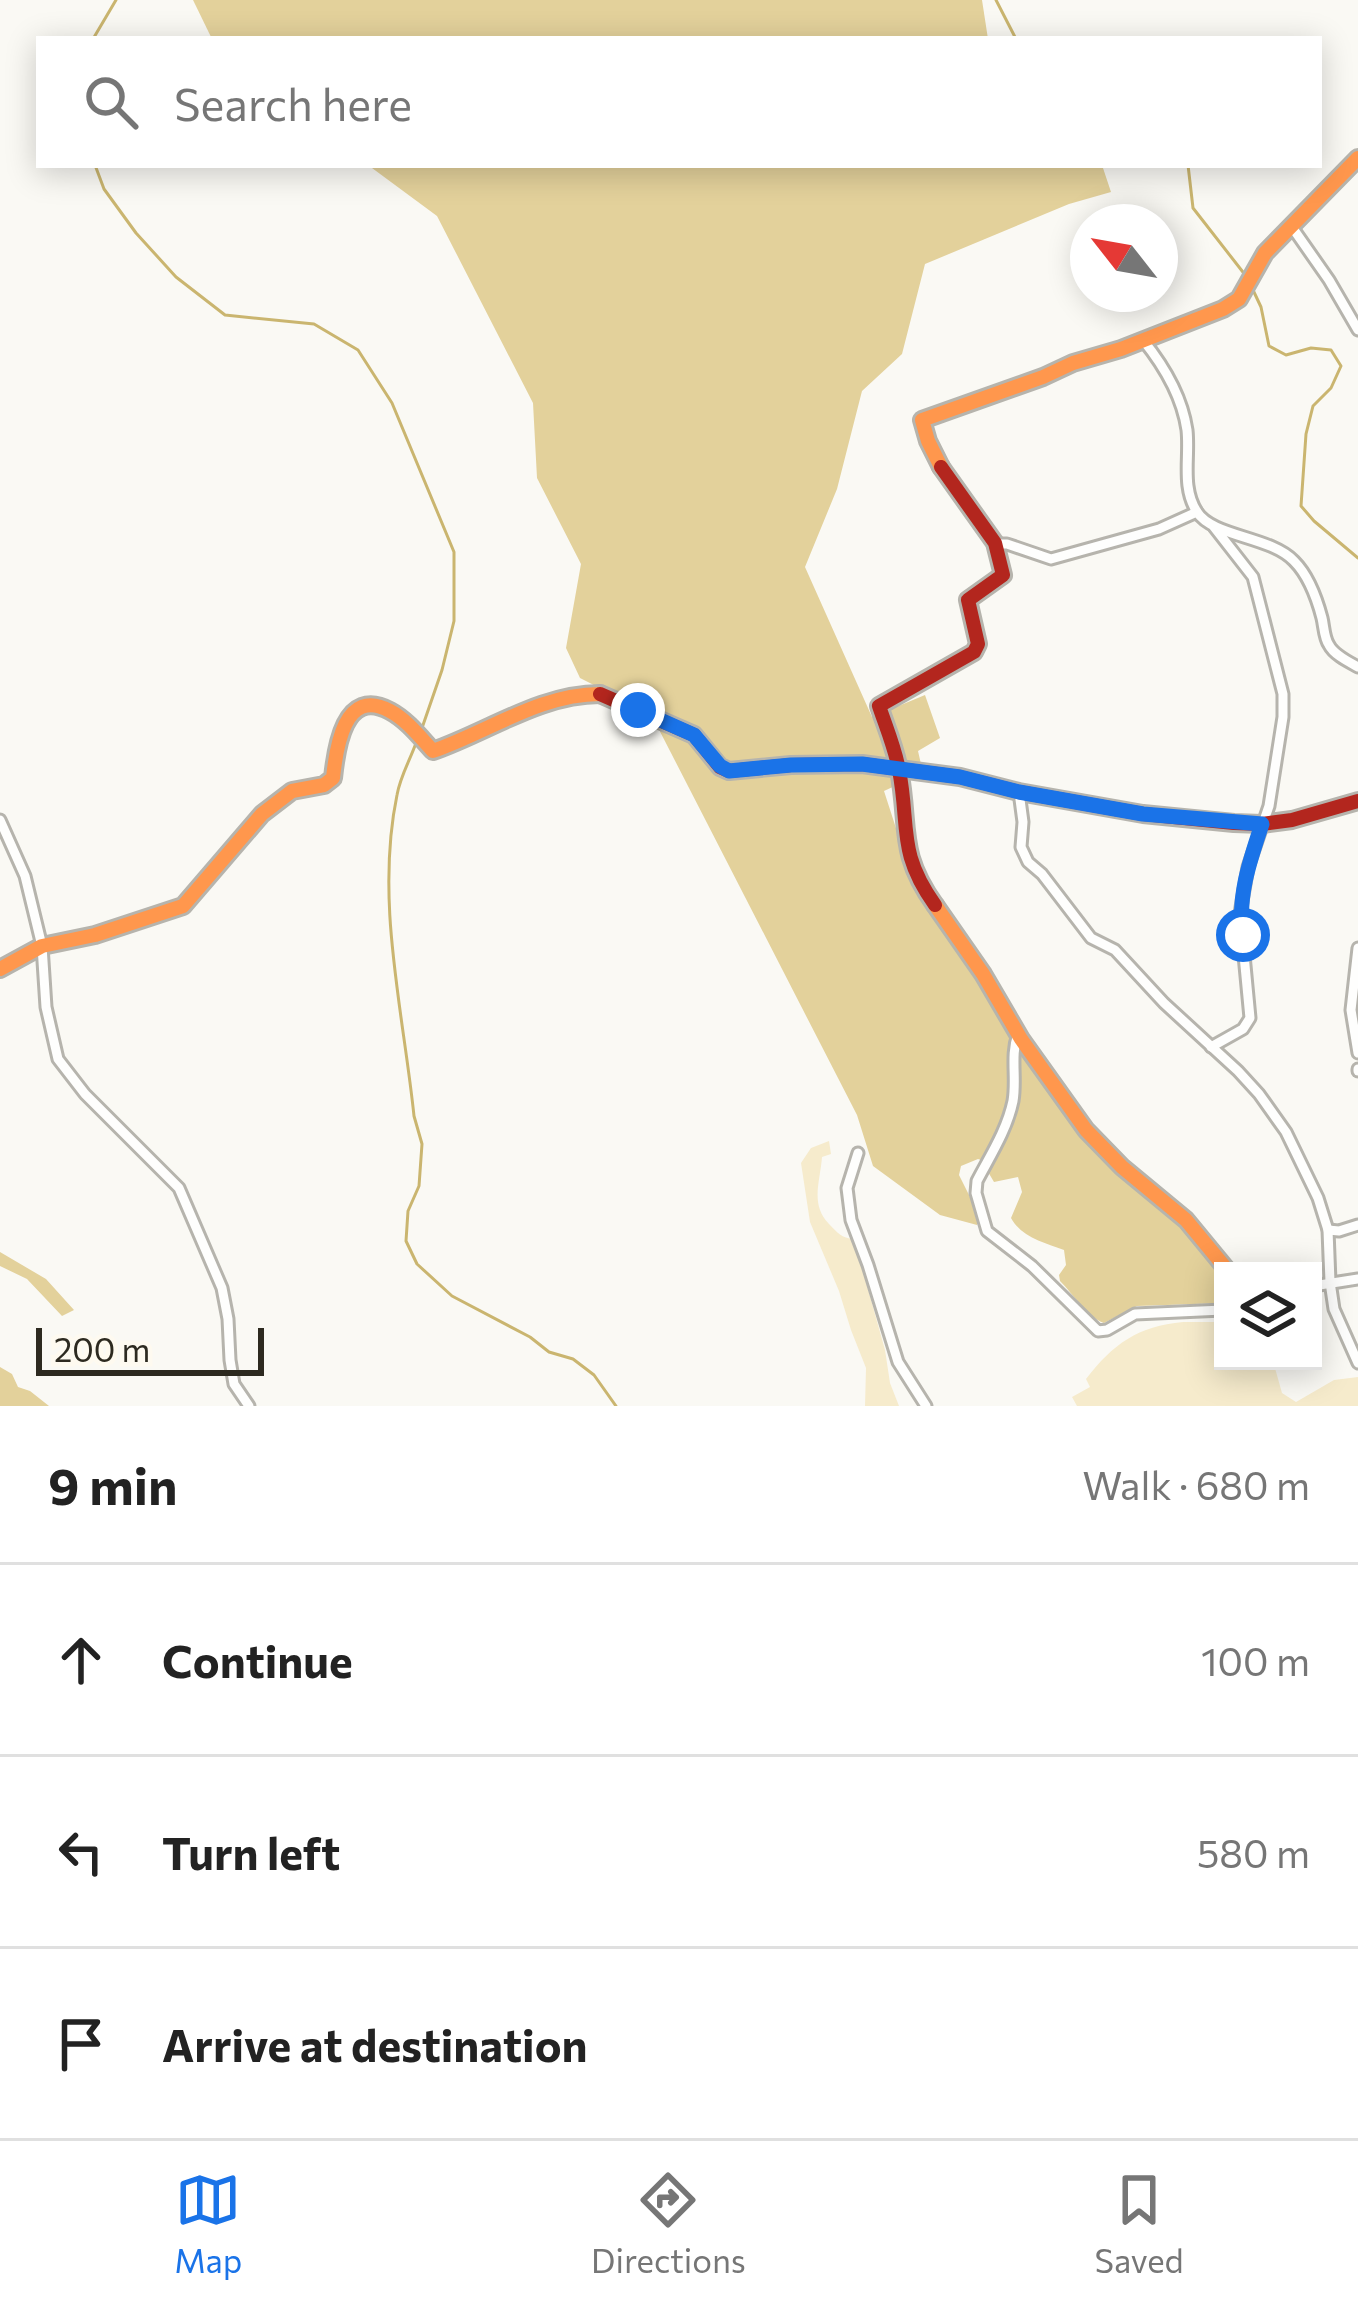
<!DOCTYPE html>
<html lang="en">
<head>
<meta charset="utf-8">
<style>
  body { margin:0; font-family:Commissioner,sans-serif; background:#f6f6f6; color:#222 }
  .controls { position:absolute; right:36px; bottom:36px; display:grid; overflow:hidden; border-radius:0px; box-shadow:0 6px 30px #0003 }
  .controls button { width:108px; height:108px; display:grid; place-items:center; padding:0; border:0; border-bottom:3px solid #e0e0e0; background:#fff; color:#222; font:60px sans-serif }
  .compass { position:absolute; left:1070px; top:204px; width:108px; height:108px; border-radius:50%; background:#fff; box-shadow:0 6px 30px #0003; rotate:301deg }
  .scale { position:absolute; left:36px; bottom:30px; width:228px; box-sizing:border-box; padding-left:12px; border:6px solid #2d2a20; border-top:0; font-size:33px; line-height:42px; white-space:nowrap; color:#2d2a20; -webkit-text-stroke:9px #fefaf0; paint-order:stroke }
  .stop { position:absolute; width:36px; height:36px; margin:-27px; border:9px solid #1a73e8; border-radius:50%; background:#fff }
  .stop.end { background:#1a73e8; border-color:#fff; box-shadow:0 3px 12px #0008 }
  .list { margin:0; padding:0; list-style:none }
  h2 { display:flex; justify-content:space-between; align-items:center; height:156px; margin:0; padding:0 48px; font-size:51px }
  h2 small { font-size:39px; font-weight:400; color:#767676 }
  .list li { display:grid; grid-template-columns:78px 1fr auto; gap:36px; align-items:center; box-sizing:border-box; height:192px; padding:0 48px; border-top:3px solid #e0e0e0 }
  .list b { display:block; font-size:45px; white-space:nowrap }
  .list em { font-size:39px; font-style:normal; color:#767676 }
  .icon { flex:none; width:66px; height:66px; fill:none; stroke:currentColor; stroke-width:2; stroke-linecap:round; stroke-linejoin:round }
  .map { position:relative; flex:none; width:1358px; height:1406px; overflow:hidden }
  .search { position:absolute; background:#fff; box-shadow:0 6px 30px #0003; left:36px; right:36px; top:36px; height:132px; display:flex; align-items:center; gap:30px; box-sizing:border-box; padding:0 42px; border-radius:0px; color:#767676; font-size:45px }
  .sheet { height:732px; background:#fff }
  nav { display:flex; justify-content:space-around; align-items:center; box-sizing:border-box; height:168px; border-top:3px solid #e0e0e0; background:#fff; font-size:33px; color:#767676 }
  nav a { display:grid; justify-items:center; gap:6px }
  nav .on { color:#1a73e8 }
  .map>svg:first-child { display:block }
</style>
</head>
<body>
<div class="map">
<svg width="1358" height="1406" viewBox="0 0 1358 1406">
  <rect width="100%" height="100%" fill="#faf9f4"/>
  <!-- green -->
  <g fill="#f6ebcc">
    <path d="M829 1141 831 1154 822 1157C820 1183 810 1204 829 1224 838 1233 841 1238 854 1239L885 1350 890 1383 899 1406H865L866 1368 851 1330 839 1291 810 1222 801 1163 811 1148Z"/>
    <path d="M1183 1322H1223V1361H1273L1282 1393 1296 1402 1334 1380 1358 1377V1406H1077L1072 1397 1090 1387 1086 1379C1113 1344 1138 1326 1183 1322Z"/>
  </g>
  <!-- forest -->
  <g fill="#e3d19b">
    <polygon points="193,0 982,0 988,39 212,39"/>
    <path d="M351 165H1102L1111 192 1069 204 925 264 902 354 862 391 837 489 805 567 872 717 925 695 940 738 918 751 923 773 884 791 914 884 1071 1116 1182 1224 1223 1272V1303L1137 1306 1104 1323C1087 1317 1074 1295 1060 1281L1059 1275 1066 1265 1064 1250C1045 1243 1021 1237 1011 1218L1022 1192 1018 1177 994 1182 981 1160 978 1159 961 1166 959 1175 980 1217 977 1225 940 1215 873 1166 857 1115 651 714 580 678 566 648 581 564 537 478 533 403 437 216 372 168Z"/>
    <polygon points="0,1252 46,1279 74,1310 62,1316 27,1279 0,1266"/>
    <polygon points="0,1367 12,1374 18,1387 30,1391 49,1406 0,1406"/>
  </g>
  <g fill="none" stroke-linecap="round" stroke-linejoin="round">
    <!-- stream -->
    <g stroke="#cab56f" stroke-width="3">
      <polyline points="996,0 1016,39"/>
      <polyline points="93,39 116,0"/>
      <polyline points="95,165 104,189 136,233 176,277 225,315 314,324 358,350 392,403 454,552 454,621 442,670 422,728"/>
      <polyline points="1188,165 1193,208 1246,276"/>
      <polyline points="1253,290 1261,307 1269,346 1286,355 1311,348 1331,350 1341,366 1331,388 1313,406 1306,434 1301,506 1314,521 1358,558"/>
      <path d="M416 743C410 760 400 777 397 795 375 901 403 1010 414 1116L422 1144 419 1186 408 1211 406 1241 417 1264 452 1296 530 1337 549 1352 573 1359 594 1375 616 1406"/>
    </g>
    <defs>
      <g id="street">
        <polyline points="1292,227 1329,280 1358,330"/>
        <path d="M1143 340C1164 366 1182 396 1187 430 1190 458 1181 487 1197 512 1213 537 1270 536 1294 561 1308 575 1317 599 1322 618 1324 626 1324 638 1329 645 1334 655 1349 662 1358 667"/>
        <polyline points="997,544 1007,544 1051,559 1159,529 1197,512"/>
        <polyline points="1019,792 1023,822 1021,847 1028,862 1042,874 1091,938 1115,950 1164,1003 1238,1071 1259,1094 1286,1132 1318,1198 1328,1230 1330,1282 1334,1309 1358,1363"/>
        <polyline points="0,820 25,876 42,946 46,1007 58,1059 85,1094 179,1188 222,1288 228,1319 230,1360 234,1384 249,1406"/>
        <polyline points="1358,948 1351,1010 1358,1053"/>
        <path d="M1018 1034C1010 1056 1017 1078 1013 1101 1007 1130 990 1156 977 1181L976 1193 987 1231 1032 1266 1098 1331 1107 1330 1135 1314 1223 1310"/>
        <polyline points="1211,1047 1243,1029 1250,1018 1240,913 1248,867 1269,806 1283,717 1283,694 1253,577 1214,527"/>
        <polyline points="1358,1069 1358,1071"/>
        <polyline points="858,1153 847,1188 851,1220 868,1265 898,1362 926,1406"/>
        <polyline points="1328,1230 1339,1231 1358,1225"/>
        <polyline points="1313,1286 1358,1279"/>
      </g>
      <g id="slow">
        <polyline points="941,467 928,441 922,420 1043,377 1073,363 1121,349 1223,309 1239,299 1265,253 1358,158"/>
        <polyline points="935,905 983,974 1021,1039 1086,1130 1122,1167 1186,1220 1228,1271"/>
        <path d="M0 969 42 946 95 935 183 906 262 814 292 791 324 785 333 778C336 749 344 686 390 711 407 720 420 737 433 751 488 732 540 694 600 694"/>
      </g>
      <g id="jam">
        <polyline points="600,694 694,735 720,767 729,771 791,765 862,764 960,777 1019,792 1143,814 1234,823 1262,824 1292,820 1358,801"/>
        <path d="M935 905C897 852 910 827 899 770 895 748 886 727 879 706L974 652 978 644 968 600 1003 575 995 543 941 467"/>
      </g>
    </defs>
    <!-- street casing -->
    <use href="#street" stroke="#b6b4ad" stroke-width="15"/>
    <!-- slow casing -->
    <use href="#slow" stroke="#b6b4ad" stroke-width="20"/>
    <!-- jam casing -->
    <use href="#jam" stroke="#b6b4ad" stroke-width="20"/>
    <!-- street -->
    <use href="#street" stroke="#fefefd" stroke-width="9"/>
    <!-- slow -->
    <use href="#slow" stroke="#ff974d" stroke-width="14"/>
    <!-- jam -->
    <use href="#jam" stroke="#b3261e" stroke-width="14"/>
  </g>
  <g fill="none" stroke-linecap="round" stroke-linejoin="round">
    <!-- route -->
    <path stroke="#1a73e8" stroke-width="15" d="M638 710 694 735 720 766 729 771 791 765 862 764 960 777 1019 792 1143 814 1262 824C1250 860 1237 897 1243 935"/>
  </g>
</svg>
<div class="controls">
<button><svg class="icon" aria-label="layers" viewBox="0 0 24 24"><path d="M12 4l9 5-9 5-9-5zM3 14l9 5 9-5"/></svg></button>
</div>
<svg class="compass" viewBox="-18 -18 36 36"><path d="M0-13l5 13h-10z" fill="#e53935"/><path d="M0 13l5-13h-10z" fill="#767676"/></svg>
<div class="scale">200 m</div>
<div class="stop" style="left:1243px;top:935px"></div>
<div class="stop end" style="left:638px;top:710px"></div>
<div class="search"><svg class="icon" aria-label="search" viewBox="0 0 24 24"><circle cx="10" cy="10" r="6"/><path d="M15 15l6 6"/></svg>Search here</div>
</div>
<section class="sheet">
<h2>9 min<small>Walk · 680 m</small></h2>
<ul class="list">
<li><svg class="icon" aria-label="ahead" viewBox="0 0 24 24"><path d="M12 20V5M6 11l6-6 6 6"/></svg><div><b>Continue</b></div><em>100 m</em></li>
<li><svg class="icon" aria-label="left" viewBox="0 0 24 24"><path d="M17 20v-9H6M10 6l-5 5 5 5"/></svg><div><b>Turn left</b></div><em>580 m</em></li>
<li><svg class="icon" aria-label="arrive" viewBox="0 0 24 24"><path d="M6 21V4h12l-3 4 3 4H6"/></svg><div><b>Arrive at destination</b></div></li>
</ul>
</section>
<nav>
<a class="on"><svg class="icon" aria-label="map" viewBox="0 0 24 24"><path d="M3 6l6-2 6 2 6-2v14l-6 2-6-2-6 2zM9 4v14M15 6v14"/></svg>Map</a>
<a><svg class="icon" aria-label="directions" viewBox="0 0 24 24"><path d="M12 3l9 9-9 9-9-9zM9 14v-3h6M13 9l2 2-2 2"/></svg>Directions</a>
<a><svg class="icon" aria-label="saved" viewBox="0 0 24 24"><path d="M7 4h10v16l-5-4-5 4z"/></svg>Saved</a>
</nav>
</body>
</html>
